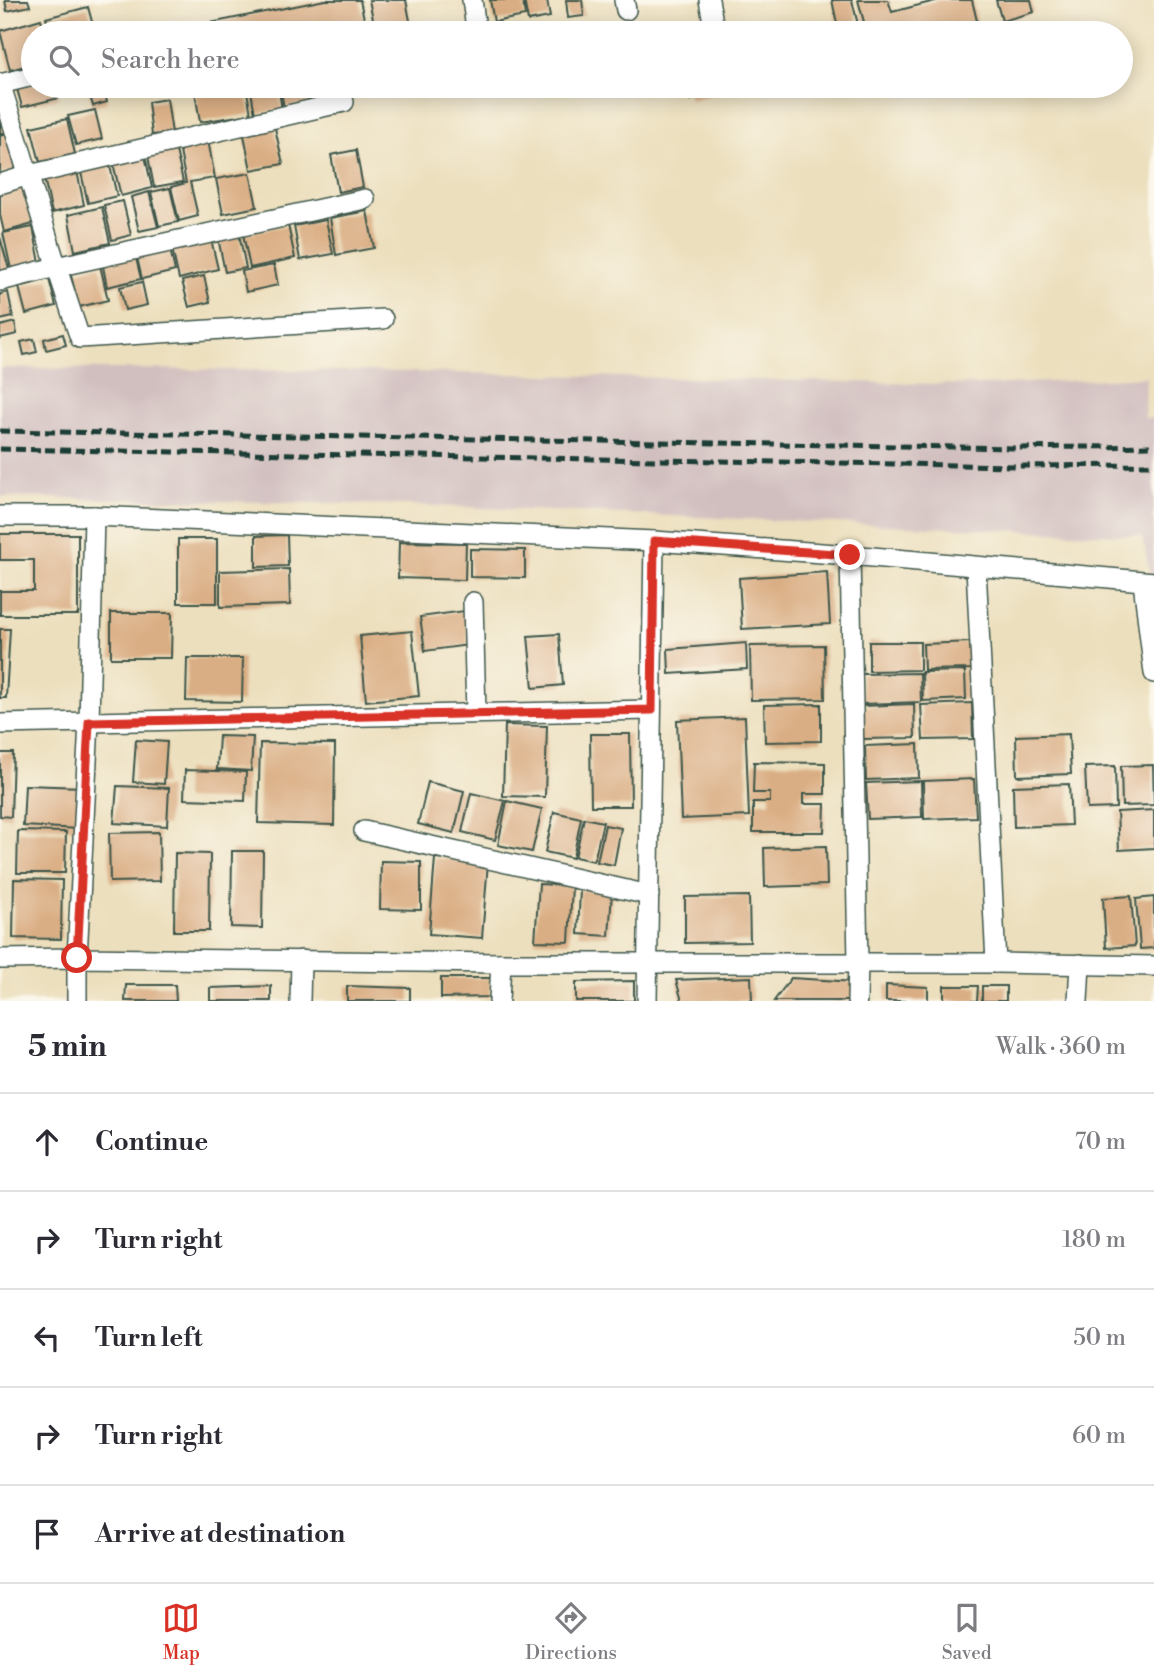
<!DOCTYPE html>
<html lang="en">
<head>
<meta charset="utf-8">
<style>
  body { margin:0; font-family:"Libre Bodoni",serif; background:#f7f7f7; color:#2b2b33 }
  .stop { position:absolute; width:21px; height:21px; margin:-16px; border:5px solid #d93025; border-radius:50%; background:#fff }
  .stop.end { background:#d93025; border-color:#fff; box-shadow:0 2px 7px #0008 }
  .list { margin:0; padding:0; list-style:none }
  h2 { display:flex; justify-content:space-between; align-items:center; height:91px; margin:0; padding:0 28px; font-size:30px }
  h2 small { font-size:23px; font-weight:400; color:#7c7c81 }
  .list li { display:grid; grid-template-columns:46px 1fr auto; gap:21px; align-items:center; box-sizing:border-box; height:98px; padding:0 28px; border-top:2px solid #e1e1e2 }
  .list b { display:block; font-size:26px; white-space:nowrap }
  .list em { font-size:23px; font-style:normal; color:#7c7c81 }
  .icon { flex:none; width:38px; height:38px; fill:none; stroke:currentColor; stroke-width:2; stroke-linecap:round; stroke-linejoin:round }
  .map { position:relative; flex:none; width:1154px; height:1001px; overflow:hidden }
  .search { position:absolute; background:#fff; box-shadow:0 4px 18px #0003; left:21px; right:21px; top:21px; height:77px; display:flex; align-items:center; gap:18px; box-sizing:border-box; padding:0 24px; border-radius:38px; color:#7c7c81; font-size:26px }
  .sheet { height:581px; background:#fff }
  nav { display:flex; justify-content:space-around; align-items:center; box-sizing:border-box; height:98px; border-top:2px solid #e1e1e2; background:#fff; font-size:19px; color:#7c7c81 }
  nav a { display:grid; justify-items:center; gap:4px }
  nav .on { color:#d93025 }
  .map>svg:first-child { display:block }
</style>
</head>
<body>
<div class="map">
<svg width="1154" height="1001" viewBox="0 0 1154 1001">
  <rect width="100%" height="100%" fill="#fbf7ec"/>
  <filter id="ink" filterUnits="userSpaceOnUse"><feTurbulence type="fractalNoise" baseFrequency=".0143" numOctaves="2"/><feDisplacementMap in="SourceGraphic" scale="14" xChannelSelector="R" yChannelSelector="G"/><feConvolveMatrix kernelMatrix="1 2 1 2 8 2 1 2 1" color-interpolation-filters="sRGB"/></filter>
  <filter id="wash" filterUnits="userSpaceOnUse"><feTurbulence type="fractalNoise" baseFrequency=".00686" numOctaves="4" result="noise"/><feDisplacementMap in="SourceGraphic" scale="28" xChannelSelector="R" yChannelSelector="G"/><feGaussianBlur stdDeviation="1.57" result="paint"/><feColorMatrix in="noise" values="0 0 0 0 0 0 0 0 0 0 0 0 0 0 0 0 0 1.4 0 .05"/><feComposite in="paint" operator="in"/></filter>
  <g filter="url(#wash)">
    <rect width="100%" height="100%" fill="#ecdfbd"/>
    <!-- industrial -->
    <polygon fill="#d1bfbf" points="0,368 368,371 986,385 1146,377 1145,418 1154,418 1154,591 1142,536 412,505 0,497"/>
    <g id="blocks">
      <!-- building -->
      <g fill="#daae84">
        <polygon points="5,0 28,0 30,6 7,11"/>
        <polygon points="325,0 360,0 367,33 165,33 165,32"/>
        <polygon points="369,0 406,0 411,26 376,33"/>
        <polygon points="490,0 523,0 525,16 494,22"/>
        <polygon points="524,0 547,0 550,17 528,21"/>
        <polygon points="566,0 582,0 584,16 568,18"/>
        <polygon points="832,0 852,0 860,33 839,33"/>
        <polygon points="858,0 888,0 892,12 939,0 972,0 977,21 932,33 867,33"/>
        <polygon points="996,0 1031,0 1034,12 1002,21"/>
        <polygon points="88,7 95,33 50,33 46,18"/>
        <polygon points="41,19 45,33 33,33 33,64 10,70 0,31"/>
        <polygon points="16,85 56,86 59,98 22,107"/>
        <polygon points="59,86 79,86 60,92"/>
        <polygon points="87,86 103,86 107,102 93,106"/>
        <polygon points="194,86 246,86 251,114 200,122"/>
        <polygon points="250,86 278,86 282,109 255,114"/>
        <polygon points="280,86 307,86 309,104 284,108"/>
        <polygon points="687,86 748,86 748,87 690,100"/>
        <polygon points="167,99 172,133 152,135 148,102"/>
        <polygon points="0,105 8,132 0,134"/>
        <polygon points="95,110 102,139 76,145 68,116"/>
        <polygon points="67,119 75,154 40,162 31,127"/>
        <polygon points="275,128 283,164 251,170 244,135"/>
        <polygon points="8,134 16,170 0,174 0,136"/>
        <polygon points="208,140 215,178 190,182 198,216 179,221 171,187 186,183 179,146"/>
        <polygon points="175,146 183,182 154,187 147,151"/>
        <polygon points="356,150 363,187 338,192 331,155"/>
        <polygon points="144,151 152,188 121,196 112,159"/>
        <polygon points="109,162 117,196 88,203 80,168"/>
        <polygon points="77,171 84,205 52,213 44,178"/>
        <polygon points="250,173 257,207 223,214 216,179"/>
        <polygon points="23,187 33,224 4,232 0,215 0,192"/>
        <polygon points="170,188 178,222 159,226 151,192"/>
        <polygon points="149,192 158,227 139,231 131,197"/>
        <polygon points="123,201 131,235 112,240 104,205"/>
        <polygon points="102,207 110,243 75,251 68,215"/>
        <polygon points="367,211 374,248 336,255 330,218"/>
        <polygon points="326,220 333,254 300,260 294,226"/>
        <polygon points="288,225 295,258 250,268 243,234"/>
        <polygon points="33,227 40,263 11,269 3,233"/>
        <polygon points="238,229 246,268 225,272 217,233"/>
        <polygon points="210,235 218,269 179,279 171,244"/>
        <polygon points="0,237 9,269 0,271"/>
        <polygon points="169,245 175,271 142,279 136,253"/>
        <polygon points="135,254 141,279 107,287 102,261"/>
        <polygon points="100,265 108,300 79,307 70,272"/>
        <polygon points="274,265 278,285 246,292 242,271"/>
        <polygon points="204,276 210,302 189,307 182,281"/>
        <polygon points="49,279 56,306 26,314 19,287"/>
        <polygon points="142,282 147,305 125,310 120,287"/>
        <polygon points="8,292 13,317 0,320 0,294"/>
        <polygon points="15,322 17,334 0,338 0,326"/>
        <polygon points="63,334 66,345 46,350 44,339"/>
        <polygon points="34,339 37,352 24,355 21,342"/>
        <polygon points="0,534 78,534 78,615 0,615 0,591 34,591 34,560 0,560"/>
        <polygon points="287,535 288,566 256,567 256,536"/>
        <rect x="178" y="539" width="39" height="64"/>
        <polygon points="399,542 466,543 465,580 398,578"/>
        <polygon points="470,549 525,550 525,578 470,577"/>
        <polygon points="289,569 290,605 220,607 220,571"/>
        <polygon points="827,572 830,624 742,629 739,578"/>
        <polygon points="464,611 469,645 425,651 420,617"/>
        <polygon points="111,613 172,613 171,658 111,658"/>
        <polygon points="0,629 10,629 6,698 0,698"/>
        <polygon points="412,631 419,696 366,701 360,636"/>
        <polygon points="559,634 563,685 533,688 528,636"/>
        <polygon points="869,642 920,642 920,670 869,671"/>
        <polygon points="972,642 972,669 924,670 923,644"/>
        <polygon points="746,643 747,669 669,674 668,649"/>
        <polygon points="824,645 825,699 751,700 750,646"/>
        <polygon points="187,658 243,658 242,702 186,701"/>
        <polygon points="965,671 966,699 923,701 922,672"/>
        <polygon points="920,673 921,702 862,704 861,674"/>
        <polygon points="972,703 973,739 923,740 921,705"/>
        <polygon points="821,704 821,741 765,742 764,705"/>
        <polygon points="914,704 915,738 862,739 861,706"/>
        <polygon points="745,717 749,816 681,819 677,720"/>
        <polygon points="505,725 547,726 545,797 503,796"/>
        <polygon points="590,734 630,734 631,806 591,806"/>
        <polygon points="1069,734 1071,774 1017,776 1016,736"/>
        <polygon points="219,736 253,737 251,771 217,769"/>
        <polygon points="136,740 167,742 164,784 133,782"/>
        <polygon points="260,743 335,744 334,825 258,823"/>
        <polygon points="918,744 919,778 866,780 865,746"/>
        <polygon points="0,753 13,753 11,817 0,816"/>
        <polygon points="754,762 825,763 825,794 803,794 803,804 825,804 824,832 753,832 753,802 770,802 770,793 753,793"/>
        <polygon points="1153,765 1154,805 1122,806 1121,766"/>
        <polygon points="1115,766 1116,808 1087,809 1085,767"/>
        <polygon points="185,770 246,772 245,801 184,799"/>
        <polygon points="974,779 976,817 924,819 923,781"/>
        <polygon points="921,781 922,817 868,819 866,783"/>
        <polygon points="428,782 464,791 454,833 418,824"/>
        <polygon points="1069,784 1071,825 1014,827 1013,786"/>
        <polygon points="25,785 82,787 80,829 23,826"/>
        <polygon points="117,786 169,788 167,826 114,823"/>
        <polygon points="471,793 505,801 495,840 462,832"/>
        <polygon points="507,801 542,809 532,852 498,845"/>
        <polygon points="1154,810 1154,848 1119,850 1117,812"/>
        <polygon points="554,812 581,818 573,858 545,852"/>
        <polygon points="584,818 603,822 594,861 575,857"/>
        <polygon points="605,825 621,828 614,865 597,862"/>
        <polygon points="18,831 66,832 65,873 17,873"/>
        <polygon points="159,832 160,881 110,882 109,833"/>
        <polygon points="826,846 827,885 765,887 764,848"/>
        <polygon points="232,851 263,851 262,928 231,927"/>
        <polygon points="175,853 210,854 209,931 174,931"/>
        <polygon points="435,858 488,862 482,938 429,934"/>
        <polygon points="381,861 421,862 421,910 380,909"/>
        <polygon points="14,879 62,880 61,939 13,938"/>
        <polygon points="539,884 572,886 569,942 535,941"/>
        <polygon points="580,890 612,892 609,936 578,934"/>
        <polygon points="749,896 750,942 685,943 685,897"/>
        <polygon points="1131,896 1135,946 1106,948 1103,898"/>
        <polygon points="1154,897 1154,948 1140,949 1136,899"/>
        <polygon points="751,977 752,1001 682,1001 676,980"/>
        <polygon points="441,978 490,978 490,997 441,998"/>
        <polygon points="791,978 855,982 853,1001 774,1001"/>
        <polygon points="634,981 634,1001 576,1001 576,982"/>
        <polygon points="126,985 175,985 176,1001 125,1001"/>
        <polygon points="886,985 928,987 928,1001 886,1001"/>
        <polygon points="271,986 271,1001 210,1001 210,988"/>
        <polygon points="347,986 410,988 410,1001 347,1001"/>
        <polygon points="944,986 978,986 977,1001 944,1001"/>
        <rect x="982" y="986" width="24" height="15"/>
      </g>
    </g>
  </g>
  <g filter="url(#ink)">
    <use href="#blocks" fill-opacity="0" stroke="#3e5549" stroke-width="2"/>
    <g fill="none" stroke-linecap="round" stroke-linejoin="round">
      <defs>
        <g id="street">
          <polyline points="472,0 476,28"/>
          <polyline points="624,0 626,10"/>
          <polyline points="709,0 715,33"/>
          <path d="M0 83C27 168 51 254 80 338L383 319"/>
          <polyline points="0,84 33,76"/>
          <polyline points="0,184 29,175 344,102"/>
          <polyline points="0,281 56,267 365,199"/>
          <polyline points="0,516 94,516 654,541 850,555 1154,582"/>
          <polyline points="850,555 858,962 857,1001"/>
          <polyline points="976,567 996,963"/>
          <polyline points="1143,582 1154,673"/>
          <polyline points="473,602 476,713"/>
          <polyline points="0,724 651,710"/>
          <polyline points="364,831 649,895"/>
          <polyline points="0,959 77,958 501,963 996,963 1154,966"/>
          <polyline points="77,1001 77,958 89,722 94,516"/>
          <polyline points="300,1001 301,960"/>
          <polyline points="499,1001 501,963"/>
          <polyline points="647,1001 654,541"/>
          <polyline points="1078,1001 1080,964"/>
        </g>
      </defs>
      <!-- street casing -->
      <use href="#street" stroke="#3e5549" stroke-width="22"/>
      <!-- street -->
      <use href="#street" stroke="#fff" stroke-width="19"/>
      <!-- rail -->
      <g stroke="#1f3d34" stroke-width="5" stroke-dasharray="10 5" stroke-linecap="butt">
        <polyline points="0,431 1014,448 1154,446"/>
        <polyline points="0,449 1017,466 1154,465"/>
      </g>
    </g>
  </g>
  <g fill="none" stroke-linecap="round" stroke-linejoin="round" filter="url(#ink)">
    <!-- route -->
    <polyline stroke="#d93025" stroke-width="9" points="77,958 89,722 652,710 654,541 850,555"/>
  </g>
</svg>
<div class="stop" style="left:77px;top:958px"></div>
<div class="stop end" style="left:850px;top:555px"></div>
<div class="search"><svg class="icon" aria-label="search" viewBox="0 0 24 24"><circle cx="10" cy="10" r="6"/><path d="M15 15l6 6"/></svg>Search here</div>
</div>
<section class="sheet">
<h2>5 min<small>Walk · 360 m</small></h2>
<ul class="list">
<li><svg class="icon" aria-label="ahead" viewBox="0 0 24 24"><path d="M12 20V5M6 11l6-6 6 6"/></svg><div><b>Continue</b></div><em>70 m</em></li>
<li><svg class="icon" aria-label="right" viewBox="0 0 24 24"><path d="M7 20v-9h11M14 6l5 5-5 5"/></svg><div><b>Turn right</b></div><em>180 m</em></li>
<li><svg class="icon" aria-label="left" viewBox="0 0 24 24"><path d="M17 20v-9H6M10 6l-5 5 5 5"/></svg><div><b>Turn left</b></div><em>50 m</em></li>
<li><svg class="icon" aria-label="right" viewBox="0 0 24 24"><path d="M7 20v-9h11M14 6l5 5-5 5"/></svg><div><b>Turn right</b></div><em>60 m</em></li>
<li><svg class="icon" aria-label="arrive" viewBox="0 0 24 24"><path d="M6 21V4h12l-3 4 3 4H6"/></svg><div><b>Arrive at destination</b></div></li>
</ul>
</section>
<nav>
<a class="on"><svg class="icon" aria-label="map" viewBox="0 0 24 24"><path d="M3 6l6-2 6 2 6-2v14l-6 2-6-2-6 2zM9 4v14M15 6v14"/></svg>Map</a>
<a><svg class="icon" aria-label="directions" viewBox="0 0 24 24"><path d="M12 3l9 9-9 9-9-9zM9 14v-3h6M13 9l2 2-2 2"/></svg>Directions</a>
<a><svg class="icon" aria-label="saved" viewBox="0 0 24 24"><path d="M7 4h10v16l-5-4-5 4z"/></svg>Saved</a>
</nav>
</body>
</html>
